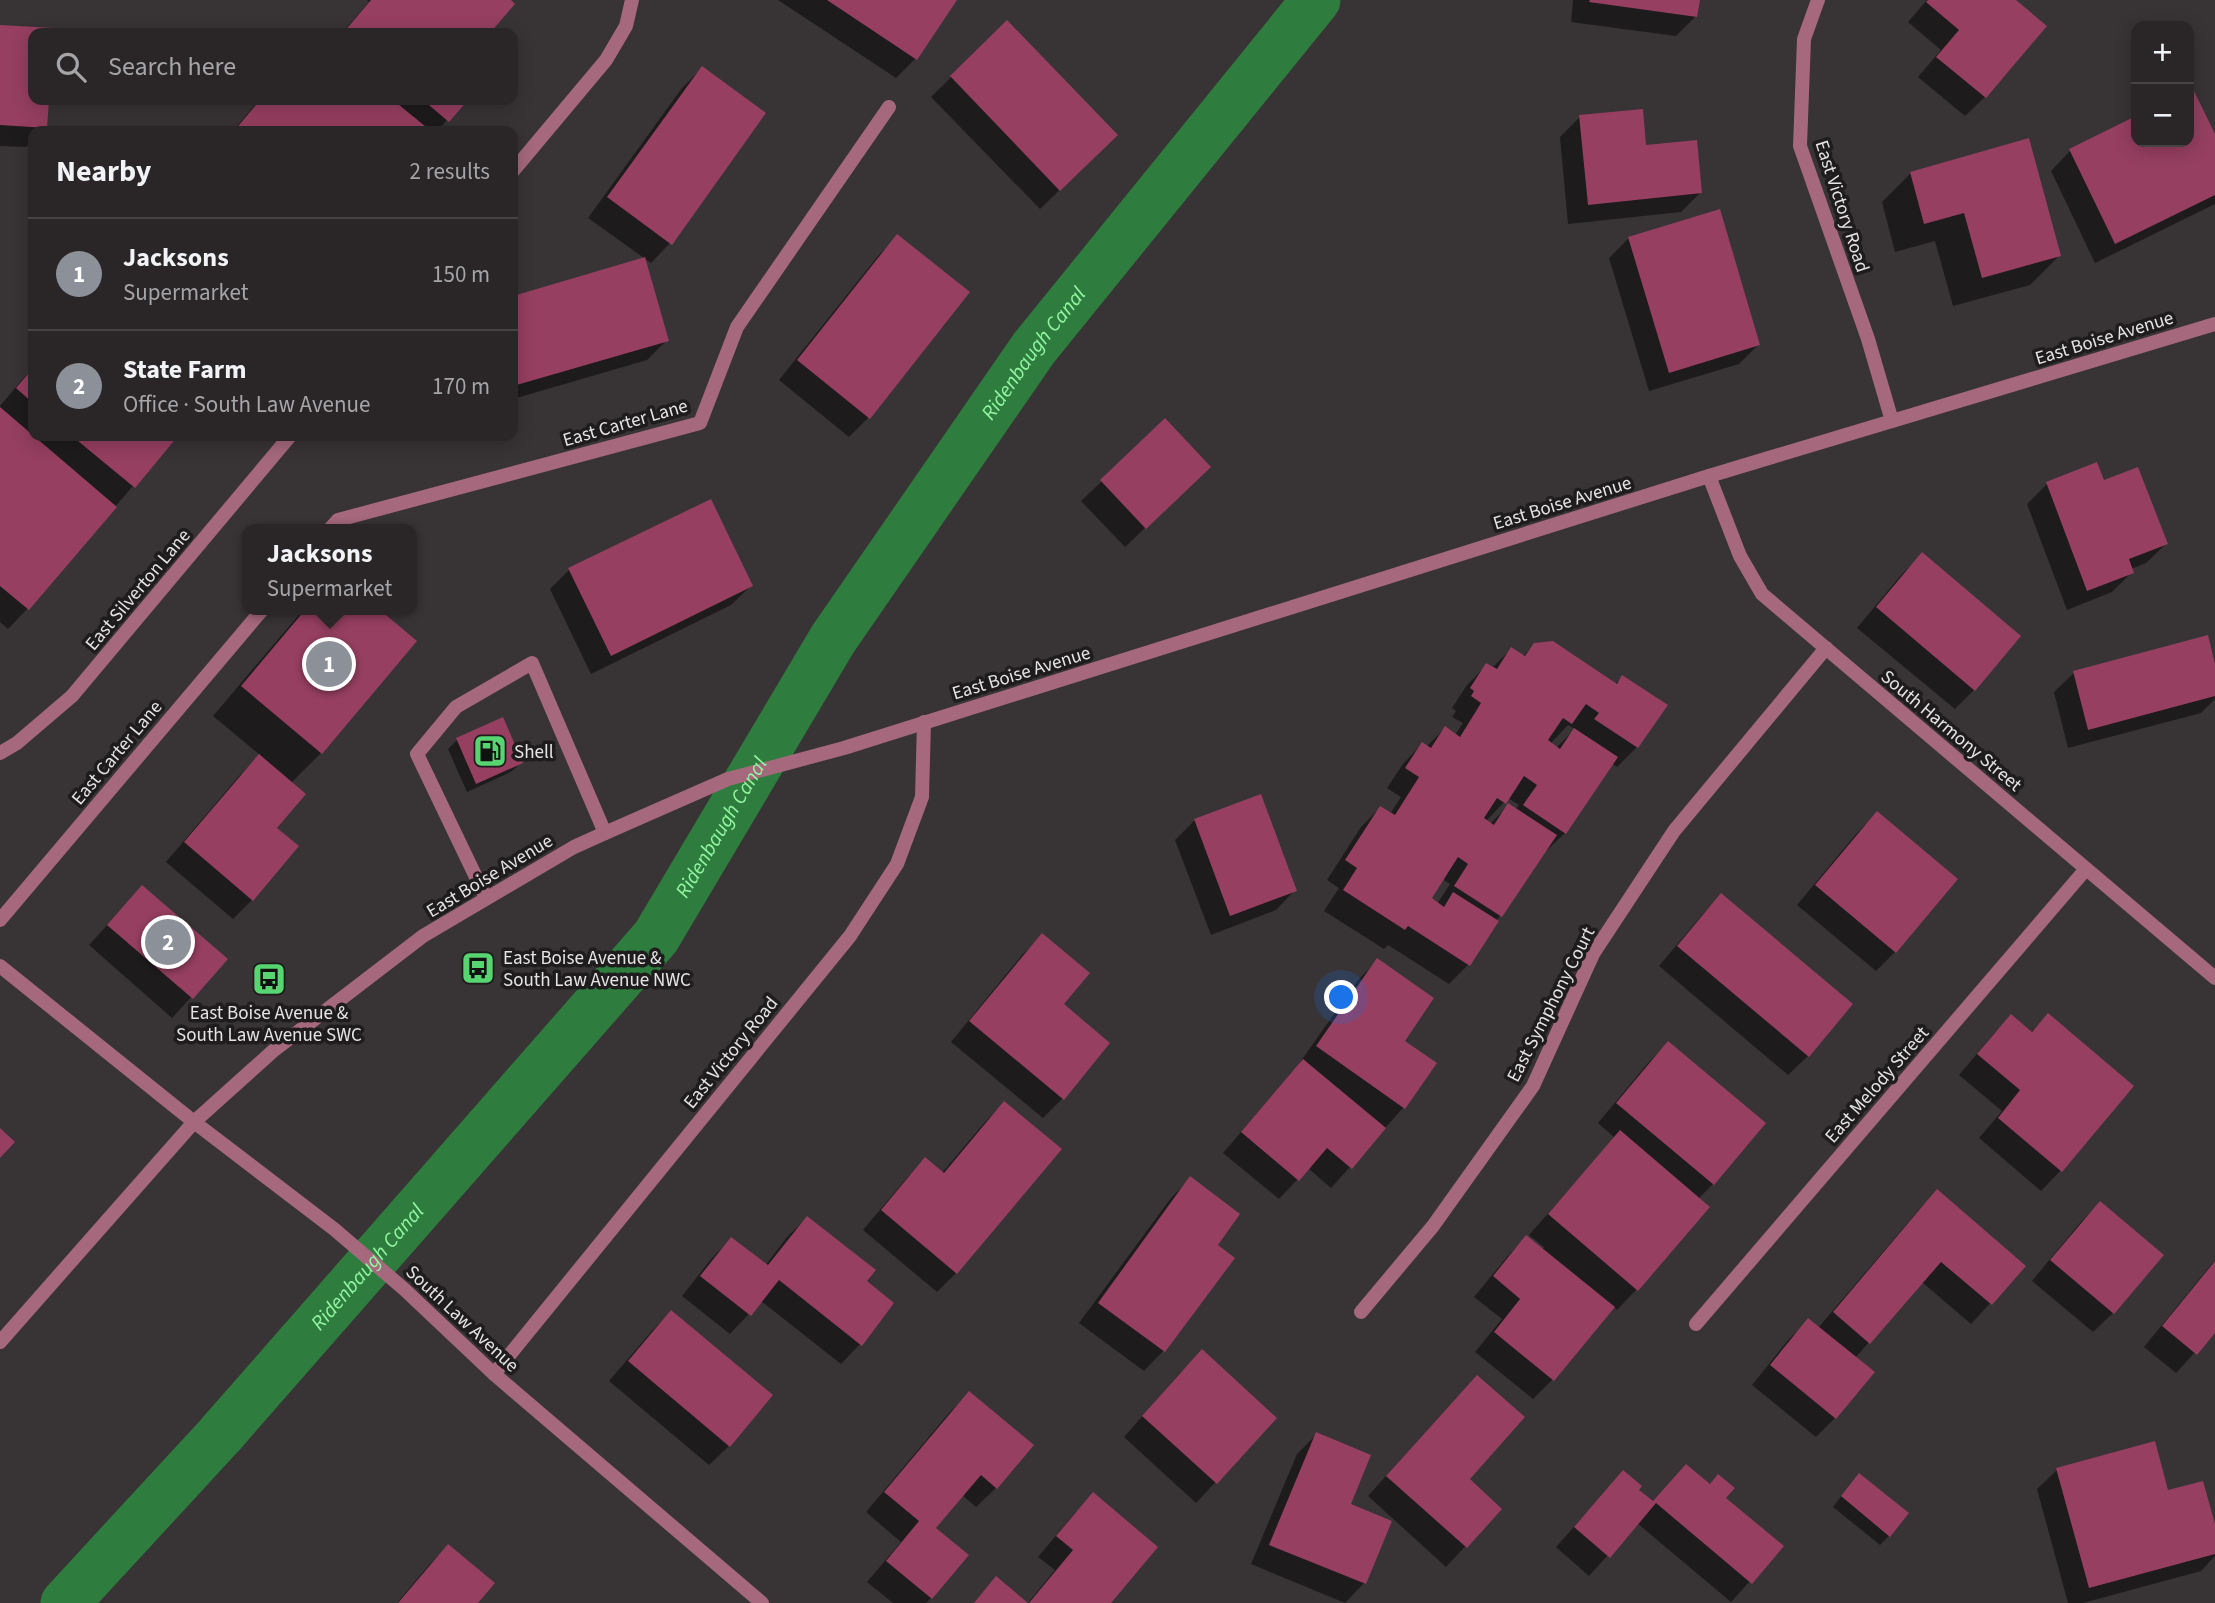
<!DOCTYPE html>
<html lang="en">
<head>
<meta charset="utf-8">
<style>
  body { margin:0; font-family:"Source Sans 3",sans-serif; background:#363234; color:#f1f3f6 }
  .controls { position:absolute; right:21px; top:21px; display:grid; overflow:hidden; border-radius:14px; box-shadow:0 4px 18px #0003 }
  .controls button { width:63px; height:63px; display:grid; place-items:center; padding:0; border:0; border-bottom:2px solid #464345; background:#2a2628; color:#f1f3f6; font:35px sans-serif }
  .you { position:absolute; left:1342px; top:998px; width:24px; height:24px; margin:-18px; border:5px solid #fff; border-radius:50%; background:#1a73e8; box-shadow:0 0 0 10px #1a73e833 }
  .badge { display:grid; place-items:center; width:46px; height:46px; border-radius:50%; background:#8c9099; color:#fff; font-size:23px; font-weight:700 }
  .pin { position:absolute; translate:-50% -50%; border:4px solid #fff; box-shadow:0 2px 7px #0006 }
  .popup { position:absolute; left:242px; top:524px; width:175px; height:91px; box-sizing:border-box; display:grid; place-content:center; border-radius:14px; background:#2a2628; filter:drop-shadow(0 2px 5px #0005); font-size:23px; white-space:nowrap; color:#a5a5a8 }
  .popup b { font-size:26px; color:#f1f3f6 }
  .popup::after { content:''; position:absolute; left:50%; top:100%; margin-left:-14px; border:14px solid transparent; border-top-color:#2a2628 }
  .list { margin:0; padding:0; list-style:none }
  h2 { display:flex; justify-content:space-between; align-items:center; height:91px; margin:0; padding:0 28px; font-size:30px }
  h2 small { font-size:23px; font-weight:400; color:#a5a5a8 }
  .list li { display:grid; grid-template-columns:46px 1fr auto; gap:21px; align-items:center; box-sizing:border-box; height:112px; padding:0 28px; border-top:2px solid #464345 }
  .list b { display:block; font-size:26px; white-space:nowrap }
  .list p { margin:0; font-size:23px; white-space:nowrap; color:#a5a5a8 }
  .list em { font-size:23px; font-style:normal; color:#a5a5a8 }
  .icon { flex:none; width:38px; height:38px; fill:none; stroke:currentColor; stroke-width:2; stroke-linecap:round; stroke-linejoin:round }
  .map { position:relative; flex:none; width:2215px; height:1603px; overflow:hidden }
  .search { position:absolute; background:#2a2628; box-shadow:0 4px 18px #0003; left:28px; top:28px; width:490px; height:77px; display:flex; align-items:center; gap:18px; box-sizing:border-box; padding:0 24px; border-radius:14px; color:#a5a5a8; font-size:26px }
  .panel { position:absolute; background:#2a2628; box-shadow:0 4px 18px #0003; left:28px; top:126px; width:490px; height:315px; border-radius:14px }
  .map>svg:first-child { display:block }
</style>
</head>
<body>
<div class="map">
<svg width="2215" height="1603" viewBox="0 0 2215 1603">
  <rect width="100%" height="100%" fill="#383335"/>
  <!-- shadow -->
  <g fill="#0007" fill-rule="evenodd">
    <polygon points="367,0 508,0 513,4 488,33 342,33 369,2"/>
    <polygon points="778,0 954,0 915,59 896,78"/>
    <polygon points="1573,0 1698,0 1696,16 1676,36 1571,22"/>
    <polygon points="1927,0 2014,0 2044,26 1985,97 1965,116 1918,77 1941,50 1908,22"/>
    <polygon points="1007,22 1097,154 1040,209 931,97"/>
    <polygon points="0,26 52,30 52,33 33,33 33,100 47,100 45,128 42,131 33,131 33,140 26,147 0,146"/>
    <polygon points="702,68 670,243 651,263 588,218 682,88"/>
    <polygon points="2192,91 2215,138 2215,204 2095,263 2051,171 2070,151 2136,118 2136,142 2189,142 2189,92"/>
    <polygon points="259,100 465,100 437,131 233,131"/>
    <polygon points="1580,117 1644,147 1700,193 1681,212 1568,224 1560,137"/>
    <polygon points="1911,173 2059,256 2030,285 1953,306 1935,241 1895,252 1882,202"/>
    <polygon points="897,237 869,417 849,437 779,380 878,256"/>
    <polygon points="1629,238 1758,345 1739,364 1649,391 1609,258"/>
    <polygon points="644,260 667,340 647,360 513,399 513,298"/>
    <polygon points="33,367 33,436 176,436 27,609 8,629 0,622 0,406"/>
    <polygon points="1165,421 1189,486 1125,547 1081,501"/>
    <polygon points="2096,464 2103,482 2166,544 2146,563 2131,569 2132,572 2112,592 2067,610 2027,504 2047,484"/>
    <polygon points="1922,555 1974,690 1955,709 1857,628 1902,574"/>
    <polygon points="569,570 751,586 731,605 591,674 550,589"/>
    <polygon points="303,610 377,610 415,642 321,753 291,783 252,900 233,919 166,862 239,776 260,755 213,716"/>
    <path d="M1535 644 1615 684 1623 677 1665 705 1637 747 1617 767 1611 763 1565 833 1545 852 1496 921 1468 965 1449 984 1388 945 1384 949 1324 911 1339 888 1327 880 1361 827 1380 808 1390 814 1401 797 1387 788 1403 764 1422 744 1426 747 1445 728 1455 735 1463 723 1452 717 1456 711 1452 708 1467 685 1487 665 1492 668 1511 649 1522 657ZM1568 725 1575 729 1556 748 1550 744ZM1508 798 1519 805 1515 810 1508 806 1490 824 1486 821ZM1442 879 1450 884 1437 904 1429 899Z"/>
    <polygon points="2215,671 2215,699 2201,713 2068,748 2054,692 2074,673"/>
    <polygon points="458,739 521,763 511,772 467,792 448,749"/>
    <polygon points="1877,813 1895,952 1876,971 1797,905 1857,833"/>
    <polygon points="1195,820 1295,890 1276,910 1211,935 1175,840"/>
    <polygon points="142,887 226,959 172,1018 89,945"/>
    <polygon points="1721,896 1808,1056 1788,1075 1659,966 1702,915"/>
    <polygon points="1042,936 1061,1004 1108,1043 1062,1099 1043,1118 951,1042 1022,955"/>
    <polygon points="1378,960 1403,1041 1435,1063 1403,1108 1331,1188 1308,1168 1279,1199 1223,1153 1296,1068 1358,980"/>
    <polygon points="2048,1015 2132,1086 2060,1171 2041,1191 1979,1138 2002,1111 1959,1075 1992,1036 2011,1016 2030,1033"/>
    <polygon points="1668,1043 1713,1184 1698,1199 1708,1207 1636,1290 1617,1310 1613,1306 1552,1380 1533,1399 1475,1352 1502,1319 1474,1297 1507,1257 1526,1237 1542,1250 1544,1247 1529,1235 1615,1138 1598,1123 1648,1063"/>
    <polygon points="1004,1103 956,1273 937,1292 863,1230 906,1179 925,1159 942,1173 985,1122"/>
    <polygon points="1190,1179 1216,1246 1232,1258 1163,1351 1144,1371 1079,1323 1171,1198"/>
    <polygon points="1937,1192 2024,1266 1971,1324 1922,1282 1855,1358 1835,1418 1816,1437 1752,1385 1789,1339 1809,1320 1818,1328 1918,1211"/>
    <polygon points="2100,1203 2113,1313 2093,1332 2032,1281 2080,1223"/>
    <polygon points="807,1218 864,1282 860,1344 841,1364 761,1301 730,1334 682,1296 712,1258 731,1239 765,1266 787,1237"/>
    <polygon points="2215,1260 2215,1330 2176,1373 2144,1347"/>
    <polygon points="671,1312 729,1446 709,1465 609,1381 651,1332"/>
    <polygon points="1182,1371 1275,1418 1196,1503 1124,1437"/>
    <polygon points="969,1393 996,1488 976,1507 962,1495 934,1528 966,1556 931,1598 926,1603 893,1603 867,1582 901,1542 866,1512 949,1413"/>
    <polygon points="1458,1396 1467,1480 1500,1509 1446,1567 1368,1496"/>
    <polygon points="1317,1434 1348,1505 1364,1583 1345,1603 1251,1564 1297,1454"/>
    <polygon points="1686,1466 1781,1547 1731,1602 1637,1523 1589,1576 1556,1547 1623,1472 1637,1490 1652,1502"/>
    <polygon points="2057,1470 2167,1492 2215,1531 2215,1556 2201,1571 2083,1603 2068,1603 2037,1489"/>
    <polygon points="1850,1485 1889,1536 1880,1545 1833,1507"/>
    <polygon points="1093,1495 1109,1603 1028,1603 1055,1570 1038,1557 1074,1514"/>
    <polygon points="448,1546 475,1603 397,1603 429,1565"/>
  </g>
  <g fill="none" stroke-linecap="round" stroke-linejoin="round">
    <!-- canal -->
    <path stroke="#2e7c3e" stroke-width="49" id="s1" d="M65 1603 220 1435 656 937 833 639 1034 348 1316 0"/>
  </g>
  <!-- building -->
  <g fill="#963f60">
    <polygon points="371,0 511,0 515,4 490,33 343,33"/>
    <polygon points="827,0 957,0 917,60"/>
    <polygon points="1590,0 1700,0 1697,17 1589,2"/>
    <polygon points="1928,0 2016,0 2047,26 1986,98 1936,57 1959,30 1926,2"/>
    <polygon points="1007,20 1118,135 1060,191 950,76"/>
    <polygon points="0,25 54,28 53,33 33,33 33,100 49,100 47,128 0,125"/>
    <polygon points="702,66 766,113 672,245 607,197"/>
    <polygon points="2193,89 2215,134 2215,195 2115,244 2069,149 2136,116 2136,142 2189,142 2189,90"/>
    <polygon points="260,100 393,100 431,131 234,131"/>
    <polygon points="423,100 468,100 449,122"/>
    <polygon points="1643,109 1646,145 1697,140 1702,193 1588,205 1579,115"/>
    <polygon points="2029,138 2061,256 1982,278 1964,213 1924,224 1910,172"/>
    <polygon points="1720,209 1760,345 1669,373 1628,237"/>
    <polygon points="897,234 970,292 870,419 797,360"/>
    <polygon points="645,257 669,341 513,386 513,296"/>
    <polygon points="33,368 33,403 16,388"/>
    <polygon points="0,407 117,507 29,610 0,586"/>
    <polygon points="1165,418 1211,467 1146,529 1100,480"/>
    <polygon points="72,436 178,436 135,488"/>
    <polygon points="2097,462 2104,480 2138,467 2168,544 2129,559 2134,573 2087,591 2046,482"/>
    <polygon points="711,499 753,586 611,656 568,568"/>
    <polygon points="1922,552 2021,636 1975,691 1876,607"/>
    <polygon points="305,610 380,610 417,641 322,754 241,686"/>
    <polygon points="2208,635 2215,664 2215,696 2088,730 2073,671"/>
    <polygon points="1553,641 1617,684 1622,675 1668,705 1638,748 1594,719 1599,713 1586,704 1572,724 1563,718 1548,740 1560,749 1574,728 1618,757 1566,834 1523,805 1537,785 1524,776 1506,804 1497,798 1484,818 1494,825 1508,803 1557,835 1502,917 1454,886 1468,864 1458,857 1432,898 1444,907 1453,892 1499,921 1470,966 1408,926 1405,930 1343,890 1357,868 1345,860 1380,806 1395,815 1419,777 1405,768 1422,742 1431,748 1445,726 1460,737 1481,703 1471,696 1474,691 1470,688 1486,663 1497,669 1511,647 1525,656 1534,643"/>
    <polygon points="503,717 523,763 476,784 456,738"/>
    <polygon points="259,754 306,794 277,828 299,846 253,901 184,842"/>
    <polygon points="1261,794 1297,891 1230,916 1194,819"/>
    <polygon points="1877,811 1958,879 1896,953 1815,885"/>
    <polygon points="142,885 228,959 193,999 107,925"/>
    <polygon points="1721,893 1853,1004 1809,1057 1677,946"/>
    <polygon points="1042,933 1090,973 1064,1004 1110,1043 1064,1100 969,1021"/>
    <polygon points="1377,958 1434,998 1405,1041 1437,1063 1405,1109 1316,1046"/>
    <polygon points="2048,1013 2134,1086 2062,1172 1998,1118 2020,1090 1977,1054 2011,1014 2032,1032"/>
    <polygon points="1668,1041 1766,1123 1714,1185 1616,1103"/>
    <polygon points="1303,1059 1386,1128 1352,1169 1327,1148 1299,1181 1241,1132"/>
    <polygon points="1004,1101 1062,1149 957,1274 881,1210 925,1157 944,1173"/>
    <polygon points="0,1128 15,1142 0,1158"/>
    <polygon points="1620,1130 1710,1207 1638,1291 1548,1214"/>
    <polygon points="1190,1176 1240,1214 1218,1245 1235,1258 1165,1352 1098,1303"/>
    <polygon points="1937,1189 2026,1266 1992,1305 1941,1262 1870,1344 1833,1312"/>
    <polygon points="2100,1201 2164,1255 2114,1314 2050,1260"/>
    <polygon points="807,1216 876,1270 867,1281 894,1303 862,1346 779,1280 751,1316 700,1276 731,1237 768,1265"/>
    <polygon points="1526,1235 1615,1307 1554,1381 1494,1332 1520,1299 1493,1276"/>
    <polygon points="2215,1261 2215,1333 2197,1355 2162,1326"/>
    <polygon points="671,1310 773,1395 730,1447 628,1361"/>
    <polygon points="1808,1318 1875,1372 1836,1419 1770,1365"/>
    <polygon points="1202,1349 1277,1418 1217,1484 1142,1416"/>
    <polygon points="1477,1375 1525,1417 1470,1479 1502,1509 1467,1548 1386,1476"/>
    <polygon points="969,1391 1034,1445 997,1489 981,1475 936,1528 969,1555 932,1599 886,1561 919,1521 884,1492"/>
    <polygon points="1316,1432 1371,1455 1351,1504 1392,1521 1366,1584 1269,1545"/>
    <polygon points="2155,1441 2168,1490 2203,1481 2215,1524 2215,1554 2089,1588 2056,1468"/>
    <polygon points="1686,1464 1710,1484 1718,1474 1735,1488 1726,1498 1784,1546 1752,1584 1656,1503 1610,1558 1574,1527 1623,1470 1642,1486 1639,1490 1653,1501"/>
    <polygon points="1859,1473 1909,1513 1890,1537 1841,1496"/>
    <polygon points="1093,1492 1158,1547 1111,1603 1029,1603 1073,1550 1056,1536"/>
    <polygon points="448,1544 495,1583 478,1603 398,1603"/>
    <polygon points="996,1576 1028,1603 974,1603"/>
  </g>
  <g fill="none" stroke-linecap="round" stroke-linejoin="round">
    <!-- service -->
    <polyline stroke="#a5687c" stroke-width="14" points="486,898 417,754 456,707 532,663 605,833"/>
    <!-- minor -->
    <g stroke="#a5687c" stroke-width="14">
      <polyline points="1818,0 1804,39 1800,146 1868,339 1892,421"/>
      <polyline points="513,171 606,60 626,26 632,0"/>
      <polyline points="1709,476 1740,556 1762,594 2215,978"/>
      <polyline points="330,529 338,520 700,423 737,327 889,107"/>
      <polyline points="0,753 17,743 72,696 290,436"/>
      <polyline points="0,920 262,610"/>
      <polyline points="1361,1312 1433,1226 1533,1086 1593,954 1674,831 1826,648"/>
      <polyline points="1696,1324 2086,869"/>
      <polyline points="494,1374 850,936 897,864 922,797 924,722"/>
    </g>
    <!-- tertiary -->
    <g stroke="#a5687c" stroke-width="14">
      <polyline points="0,966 194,1122 334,1229 404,1289 494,1374 762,1603"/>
      <polyline points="0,1342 194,1122 273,1051 423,936 574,847 605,833 728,779 844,748 1709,476 2215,324"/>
    </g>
  </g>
  <!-- icons -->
  <defs>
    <symbol id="fuel-square" viewBox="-11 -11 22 22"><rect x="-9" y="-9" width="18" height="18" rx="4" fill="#57d570" stroke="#1e1c1c"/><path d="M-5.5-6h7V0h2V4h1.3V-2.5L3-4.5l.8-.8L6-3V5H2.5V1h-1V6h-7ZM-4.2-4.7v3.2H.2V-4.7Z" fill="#111"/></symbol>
    <symbol id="bus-square" viewBox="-11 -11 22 22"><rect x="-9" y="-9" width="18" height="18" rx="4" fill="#57d570" stroke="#1e1c1c"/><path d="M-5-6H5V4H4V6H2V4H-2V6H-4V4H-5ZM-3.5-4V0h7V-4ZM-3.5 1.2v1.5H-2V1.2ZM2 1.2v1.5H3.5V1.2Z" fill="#111"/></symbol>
  </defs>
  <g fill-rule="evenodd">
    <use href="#fuel-square" x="471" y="732" width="38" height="38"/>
    <use href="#bus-square" x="459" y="949" width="38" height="38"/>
    <use href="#bus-square" x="250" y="960" width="38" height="38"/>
  </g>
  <g text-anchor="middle" stroke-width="7" stroke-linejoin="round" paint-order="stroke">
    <!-- street labels -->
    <g font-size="19" fill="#e6e3e4" stroke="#1e1c1c">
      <text transform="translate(1843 206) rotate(72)" y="7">East Victory Road</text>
      <text transform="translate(2104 337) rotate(-17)" y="7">East Boise Avenue</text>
      <text transform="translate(625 422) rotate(-16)" y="7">East Carter Lane</text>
      <text transform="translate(1562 502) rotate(-17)" y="7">East Boise Avenue</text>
      <text transform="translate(137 589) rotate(-50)" y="7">East Silverton Lane</text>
      <text transform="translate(1021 672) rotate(-17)" y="7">East Boise Avenue</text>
      <text transform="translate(1952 730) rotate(40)" y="7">South Harmony Street</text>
      <text transform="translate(116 752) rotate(-50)" y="7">East Carter Lane</text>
      <text transform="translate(489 875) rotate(-31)" y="7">East Boise Avenue</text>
      <text transform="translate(1550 1004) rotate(-63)" y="7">East Symphony Court</text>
      <text transform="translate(730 1052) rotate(-51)" y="7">East Victory Road</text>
      <text transform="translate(1876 1084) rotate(-49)" y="7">East Melody Street</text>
      <text transform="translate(463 1318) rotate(43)" y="7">South Law Avenue</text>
    </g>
    <!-- poi labels -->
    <g font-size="19" fill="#e6e3e4" stroke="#1e1c1c" text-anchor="start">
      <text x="514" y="758">Shell</text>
      <text x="503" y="964">East Boise Avenue &amp;<tspan x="503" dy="22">South Law Avenue NWC</tspan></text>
      <text x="269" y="1019" text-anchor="middle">East Boise Avenue &amp;<tspan x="269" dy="22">South Law Avenue SWC</tspan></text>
    </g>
    <!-- water labels -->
    <g font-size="21" font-style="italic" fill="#91f6a0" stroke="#1e1c1c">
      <text dy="7" stroke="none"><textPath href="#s1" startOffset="1586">Ridenbaugh Canal</textPath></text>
      <text dy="7" stroke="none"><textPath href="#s1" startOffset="1018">Ridenbaugh Canal</textPath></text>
      <text dy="7" stroke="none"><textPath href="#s1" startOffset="452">Ridenbaugh Canal</textPath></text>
    </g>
  </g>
</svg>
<div class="controls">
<button>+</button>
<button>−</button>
</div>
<div class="you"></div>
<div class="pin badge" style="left:329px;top:664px">1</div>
<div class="popup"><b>Jacksons</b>Supermarket</div>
<div class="pin badge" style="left:168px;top:942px">2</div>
<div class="search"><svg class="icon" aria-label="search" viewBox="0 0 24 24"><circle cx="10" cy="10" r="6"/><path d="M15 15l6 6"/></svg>Search here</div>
<section class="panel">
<h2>Nearby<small>2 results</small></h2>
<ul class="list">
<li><span class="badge">1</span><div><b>Jacksons</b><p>Supermarket</p></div><em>150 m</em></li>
<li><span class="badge">2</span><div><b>State Farm</b><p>Office · South Law Avenue</p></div><em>170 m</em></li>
</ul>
</section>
</div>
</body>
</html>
